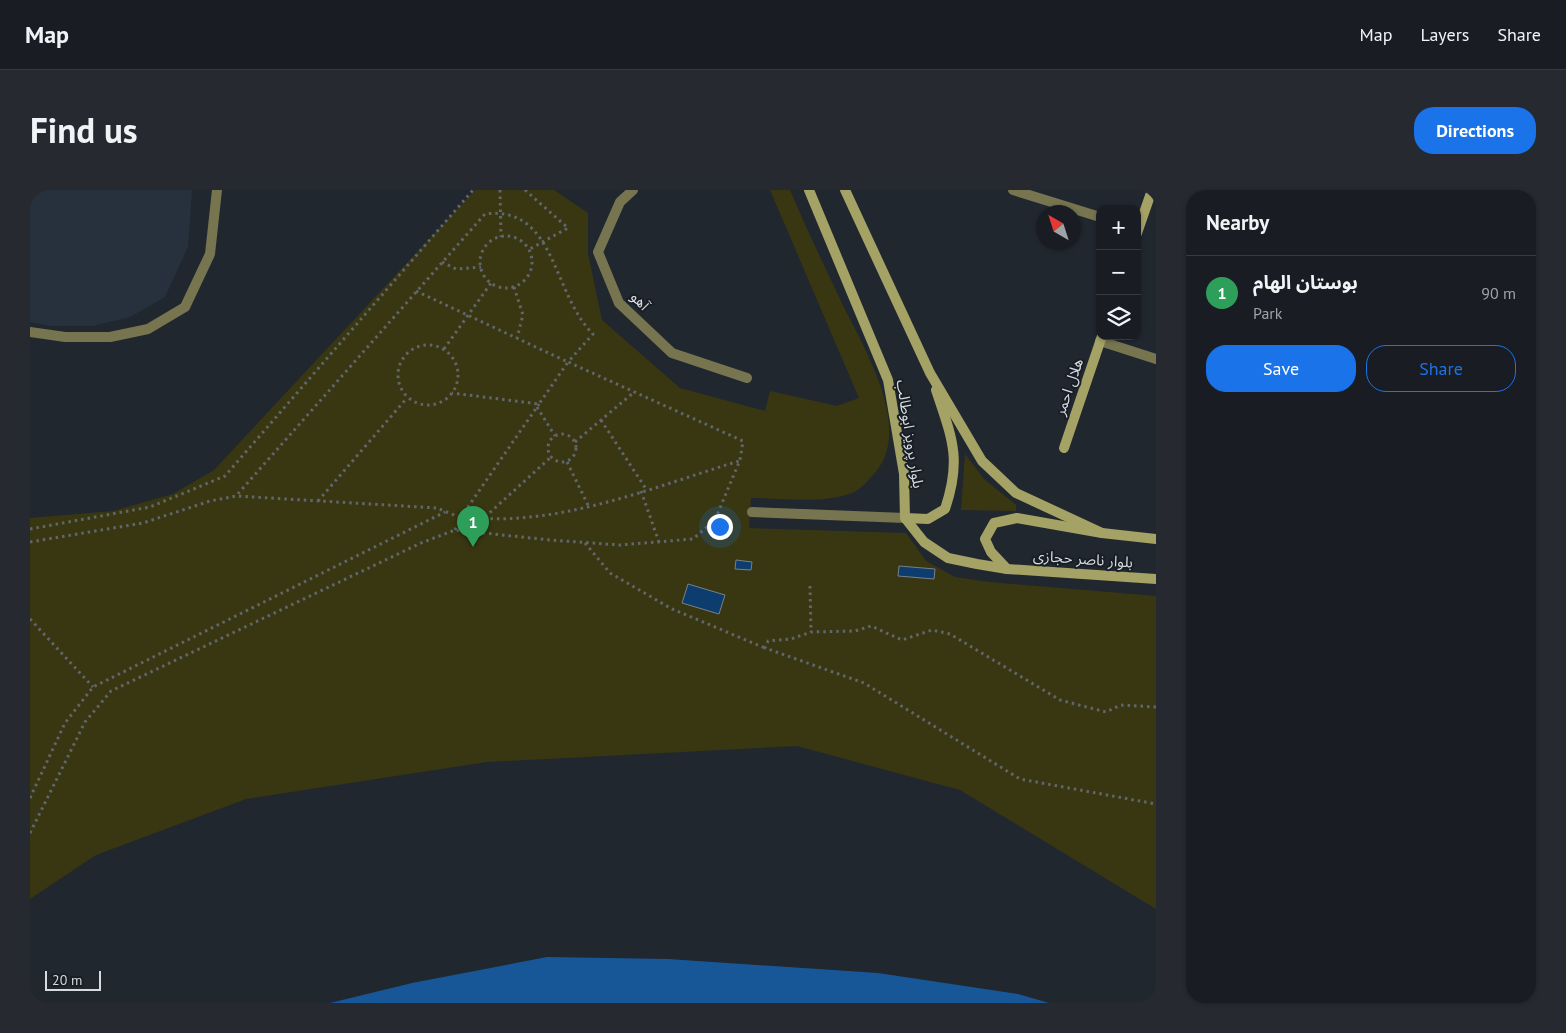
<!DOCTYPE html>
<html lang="en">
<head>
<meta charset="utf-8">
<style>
  body { margin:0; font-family:"PT Sans","Noto Sans Arabic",sans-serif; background:#262a30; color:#f1f3f6 }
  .controls { position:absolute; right:15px; top:15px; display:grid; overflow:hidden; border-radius:10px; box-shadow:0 1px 4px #0004 }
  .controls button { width:45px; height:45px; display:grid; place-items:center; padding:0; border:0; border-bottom:1px solid #373b41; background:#191d23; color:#f1f3f6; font:25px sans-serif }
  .compass { position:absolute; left:1006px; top:15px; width:45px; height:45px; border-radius:50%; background:#191d23; box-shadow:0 1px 4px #0004; rotate:321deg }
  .scale { position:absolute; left:15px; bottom:12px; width:56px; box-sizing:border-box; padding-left:5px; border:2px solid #d7dbe0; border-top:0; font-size:14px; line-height:18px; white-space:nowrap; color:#d7dbe0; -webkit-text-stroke:4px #181e25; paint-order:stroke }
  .you { position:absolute; left:689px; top:336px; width:18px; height:18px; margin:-12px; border:4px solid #fff; border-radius:50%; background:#1a73e8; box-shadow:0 0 0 8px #1a73e833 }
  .badge { display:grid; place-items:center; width:32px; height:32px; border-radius:50%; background:#1a73e8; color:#fff; font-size:16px; font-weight:700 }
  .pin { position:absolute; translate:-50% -41px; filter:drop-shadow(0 1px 2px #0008) }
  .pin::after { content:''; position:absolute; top:26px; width:18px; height:15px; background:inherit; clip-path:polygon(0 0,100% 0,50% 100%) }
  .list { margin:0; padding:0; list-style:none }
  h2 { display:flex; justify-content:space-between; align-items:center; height:65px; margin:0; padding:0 20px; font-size:21px }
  h2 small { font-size:16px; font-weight:400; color:#9fa2a6 }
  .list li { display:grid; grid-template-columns:32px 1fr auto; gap:15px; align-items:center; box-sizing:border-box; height:75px; padding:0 20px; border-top:1px solid #373b41 }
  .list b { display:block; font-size:19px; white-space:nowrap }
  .list p { margin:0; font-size:16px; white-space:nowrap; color:#9fa2a6 }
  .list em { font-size:16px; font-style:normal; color:#9fa2a6 }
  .actions { display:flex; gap:10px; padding:15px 20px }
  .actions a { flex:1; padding:11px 0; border:1px solid #1a73e8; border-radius:20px; text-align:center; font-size:18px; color:#1a73e8 }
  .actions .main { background:#1a73e8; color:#fff }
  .icon { flex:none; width:28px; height:28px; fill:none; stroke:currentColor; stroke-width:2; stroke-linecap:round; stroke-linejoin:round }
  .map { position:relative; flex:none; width:1126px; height:813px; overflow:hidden; border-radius:20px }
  header { display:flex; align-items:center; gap:30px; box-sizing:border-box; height:70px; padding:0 25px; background:#191d23; border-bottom:1px solid #373b41 }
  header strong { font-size:24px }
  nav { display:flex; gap:28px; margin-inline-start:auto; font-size:18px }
  .intro { display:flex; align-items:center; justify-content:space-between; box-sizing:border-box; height:120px; padding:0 30px }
  h1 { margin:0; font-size:35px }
  .button { padding:12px 22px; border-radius:20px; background:#1a73e8; color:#fff; font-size:18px; font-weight:700 }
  main { display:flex; gap:30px; padding:0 30px }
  aside { flex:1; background:#191d23; border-radius:20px; box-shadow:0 1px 4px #0004 }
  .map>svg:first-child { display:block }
</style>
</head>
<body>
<header>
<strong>Map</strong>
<nav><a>Map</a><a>Layers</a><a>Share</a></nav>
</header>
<div class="intro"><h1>Find us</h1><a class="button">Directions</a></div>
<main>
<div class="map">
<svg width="1126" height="813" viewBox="0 0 1126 813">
  <rect width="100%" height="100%" fill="#21272f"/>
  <!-- built -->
  <polygon fill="#27313e" points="0,0 162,0 158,57 135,107 100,127 63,136 20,136 0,132"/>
  <!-- green -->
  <g fill="#393711">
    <path d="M445 0H524L558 23V63L572 130 650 198 735 221 740 201 807 216 829 208 740 0H760C775 36 792 71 809 107 830 152 887 239 843 285 836 293 829 301 819 304 789 314 753 308 721 308L719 338 876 343 896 371 925 387 959 392 1126 406V719L930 600 767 556 457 572 216 609 66 665 0 709V328L83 321 143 304 184 280Z"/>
    <polygon points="935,264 954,289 986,315 986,321 931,320"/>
  </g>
  <!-- water -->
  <polygon fill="#185797" points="517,767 638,769 848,783 988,804 1019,813 300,813 382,793"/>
  <!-- building -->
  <g fill="#0d3d6e" stroke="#788089">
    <polygon points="706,370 722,372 721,380 705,379"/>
    <polygon points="869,376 905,379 904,389 868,386"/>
    <polygon points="658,394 695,405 689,424 652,413"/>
  </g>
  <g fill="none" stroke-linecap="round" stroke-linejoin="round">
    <!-- path -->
    <g stroke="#61666d" stroke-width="3" stroke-dasharray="2.5 4" stroke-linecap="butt">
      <polyline points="470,0 471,47"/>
      <polyline points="495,0 538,38 498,60"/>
      <circle cx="476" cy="72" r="26"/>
      <polyline points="412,72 426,79 451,77"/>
      <polyline points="484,97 493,125 487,148"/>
      <polyline points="386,101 538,172 509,214 422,203"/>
      <circle cx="398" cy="185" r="30"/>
      <polyline points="414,159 461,93"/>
      <polyline points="507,217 525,246"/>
      <polyline points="571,230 616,299"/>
      <circle cx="532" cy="258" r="14"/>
      <polyline points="545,252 603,203"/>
      <polyline points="537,272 559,317"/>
      <polyline points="611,301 629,352"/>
      <polyline points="288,311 377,208"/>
      <polyline points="455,327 521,267"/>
      <polyline points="0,339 120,317 195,286 443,0"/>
      <polyline points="425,340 431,327 509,214"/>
      <path d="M0 352 113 333 180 311 206 306 407 318C415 321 424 326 433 327 527 338 620 298 709 271"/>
      <polyline points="555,353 580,383 642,419 735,458"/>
      <polyline points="780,396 781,442"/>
      <polyline points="0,429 63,497"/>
      <polyline points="1126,517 1091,515 1076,522 1030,510 920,444 902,440 872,450 841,436 825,441 781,442 761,449 738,451 735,458 834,493 990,589 1126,614"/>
      <polyline points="0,608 35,533 63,497 415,322"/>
      <path d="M0 643 55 532 81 501 391 353 425 340 520 350 590 355 663 349 685 330 710 270 713 251 538 172 563 144C522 104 526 15 455 24L206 306"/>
    </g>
    <!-- street -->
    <g stroke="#76754f" stroke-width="10">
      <polyline points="603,0 590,12 568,62 589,113 642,163 717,188"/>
      <polyline points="983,0 1070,27"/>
      <polyline points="0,142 35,147 80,147 118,139 155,117 180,64 187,0"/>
      <polyline points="1070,151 1126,169"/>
      <polyline points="722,322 875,328"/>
    </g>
    <!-- secondary -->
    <g stroke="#a4a264" stroke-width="10">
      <polyline points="779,0 858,190 874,284 875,328 894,352 918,368 947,374 977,379 1126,389"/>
      <polyline points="815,0 900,183 952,271 986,303 1072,343"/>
      <polyline points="1107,43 1122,0"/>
      <polyline points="1034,258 1072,146"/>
      <path d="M875 328 898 329 915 319C932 269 922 248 906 200"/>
      <polyline points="977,379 961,362 955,349 964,333 987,328 1072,343 1126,349"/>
    </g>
  </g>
  <g text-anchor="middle" stroke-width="4" stroke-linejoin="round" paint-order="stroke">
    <!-- street labels -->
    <g font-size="15" fill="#d7dbe0" stroke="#181e25">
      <text transform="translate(610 111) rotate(47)" y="5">آهو</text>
      <text transform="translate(1039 197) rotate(-71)" y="5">هلال احمر</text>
      <text transform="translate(880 244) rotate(81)" y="5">بلوار پرویز ابوطالب</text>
      <text transform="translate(1053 369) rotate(4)" y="5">بلوار ناصر حجازی</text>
    </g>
  </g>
</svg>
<div class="controls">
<button>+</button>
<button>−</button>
<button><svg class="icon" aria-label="layers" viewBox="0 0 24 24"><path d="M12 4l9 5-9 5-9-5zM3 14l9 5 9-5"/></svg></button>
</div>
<svg class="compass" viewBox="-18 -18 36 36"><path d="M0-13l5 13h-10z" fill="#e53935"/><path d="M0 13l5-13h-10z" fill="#9fa2a6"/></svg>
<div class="scale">20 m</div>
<div class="you"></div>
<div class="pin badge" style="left:443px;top:357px;background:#2e9e5b">1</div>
</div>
<aside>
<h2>Nearby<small></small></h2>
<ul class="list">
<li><span class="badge" style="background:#2e9e5b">1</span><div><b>بوستان الهام</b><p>Park</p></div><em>90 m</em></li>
</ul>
<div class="actions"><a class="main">Save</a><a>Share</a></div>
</aside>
</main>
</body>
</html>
